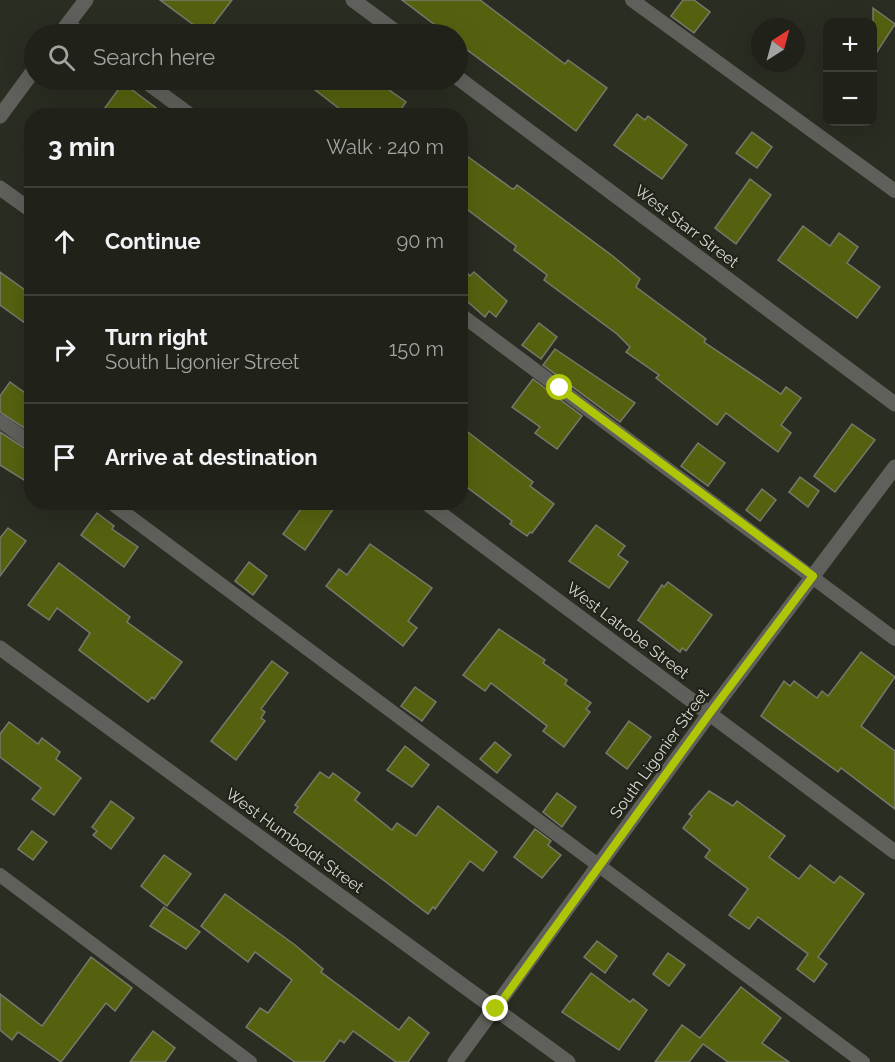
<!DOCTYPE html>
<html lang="en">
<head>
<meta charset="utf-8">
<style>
  body { margin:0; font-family:Raleway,sans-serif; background:#2d2f26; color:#f1f3f6 }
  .controls { position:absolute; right:18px; top:18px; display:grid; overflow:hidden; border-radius:12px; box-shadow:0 6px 24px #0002 }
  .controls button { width:54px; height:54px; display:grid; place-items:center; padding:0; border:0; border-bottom:2px solid #3d3f38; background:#202219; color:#f1f3f6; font:30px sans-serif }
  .compass { position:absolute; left:751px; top:18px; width:54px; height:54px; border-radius:50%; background:#202219; box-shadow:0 6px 24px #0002; rotate:36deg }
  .stop { position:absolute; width:18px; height:18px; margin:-14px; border:4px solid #afc507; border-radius:50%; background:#fff }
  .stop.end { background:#afc507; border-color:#fff; box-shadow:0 2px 6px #0008 }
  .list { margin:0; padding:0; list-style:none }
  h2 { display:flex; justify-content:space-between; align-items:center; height:78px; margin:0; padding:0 24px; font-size:26px }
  h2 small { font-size:20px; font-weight:400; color:#a2a4a2 }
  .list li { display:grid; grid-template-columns:39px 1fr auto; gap:18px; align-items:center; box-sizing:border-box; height:108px; padding:0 24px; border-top:2px solid #3d3f38 }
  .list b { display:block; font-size:22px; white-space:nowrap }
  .list p { margin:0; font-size:20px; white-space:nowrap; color:#a2a4a2 }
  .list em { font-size:20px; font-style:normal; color:#a2a4a2 }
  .icon { flex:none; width:33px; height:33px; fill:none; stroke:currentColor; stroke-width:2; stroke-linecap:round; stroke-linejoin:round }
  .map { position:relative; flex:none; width:895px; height:1062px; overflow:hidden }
  .search { position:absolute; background:#202219; box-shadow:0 6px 24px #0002; left:24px; top:24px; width:444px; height:66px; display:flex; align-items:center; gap:15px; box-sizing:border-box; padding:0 21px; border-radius:33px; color:#a2a4a2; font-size:22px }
  .panel { position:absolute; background:#202219; box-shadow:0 6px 24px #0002; left:24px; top:108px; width:444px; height:402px; border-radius:24px }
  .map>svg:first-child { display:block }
</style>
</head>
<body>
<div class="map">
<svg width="895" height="1062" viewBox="0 0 895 1062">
  <rect width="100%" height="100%" fill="#2a2d21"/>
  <!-- building -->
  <g fill="#566110" stroke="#76796c" stroke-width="1.5">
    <polygon points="160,0 232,0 206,34"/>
    <polygon points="402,0 480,0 565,64 568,60 607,88 576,131 458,43 458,34 447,34"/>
    <polygon points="683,0 694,0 710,12 694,33 671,16"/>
    <polygon points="873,8 895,24 873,58"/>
    <polygon points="302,80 375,80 406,102 396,116 349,116"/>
    <polygon points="123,83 167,116 99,116"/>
    <polygon points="637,114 645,120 648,116 687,145 662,179 614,145"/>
    <polygon points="752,132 772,147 757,168 736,153"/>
    <polygon points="460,151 511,188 514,189 517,185 614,257 640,279 636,287 706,339 704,342 781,394 786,387 801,398 781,425 791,433 778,452 726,413 717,425 656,378 659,375 626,352 630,347 617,334 544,280 547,275 514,250 516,246 460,204"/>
    <polygon points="750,179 771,195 736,244 715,228"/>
    <polygon points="803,226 830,246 839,233 858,247 847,263 880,287 857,318 778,260"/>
    <polygon points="460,265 470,276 474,272 507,301 496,317 489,311 485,317 460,295"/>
    <polygon points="0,272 32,295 32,328 0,305"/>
    <polygon points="539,323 557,337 541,359 522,345"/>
    <polygon points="555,349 635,403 620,422 543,365"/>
    <polygon points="533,379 582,416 557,449 535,433 540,427 512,407"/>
    <polygon points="10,382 32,398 32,433 0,412 0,396"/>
    <polygon points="852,424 875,440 835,492 814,476"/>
    <polygon points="460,426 533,482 530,486 554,504 532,533 530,532 527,536 510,524 512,521 460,482"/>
    <polygon points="0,432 32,453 32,485 0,465"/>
    <polygon points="698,443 725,463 708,486 681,466"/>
    <polygon points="800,477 819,491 808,507 789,492"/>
    <polygon points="762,489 776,500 760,521 746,510"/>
    <polygon points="306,502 338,502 305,550 283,534"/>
    <polygon points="97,513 114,526 112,529 138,547 124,567 81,535"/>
    <polygon points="596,525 625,546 618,555 628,562 609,588 569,561"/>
    <polygon points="8,528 26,541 0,576 0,538"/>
    <polygon points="370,544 432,588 408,621 417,628 403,646 326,586 339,569 347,575"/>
    <polygon points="249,562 267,576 253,595 235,581"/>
    <polygon points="59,563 130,617 127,622 182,662 154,699 152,697 148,702 79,650 90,633 57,608 49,620 28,605"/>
    <polygon points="668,582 712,615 686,651 682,648 680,652 638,620 662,585 664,587"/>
    <polygon points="499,629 545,660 543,663 567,680 565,684 591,703 586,709 590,712 564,747 543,731 547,726 491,683 485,691 463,675"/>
    <polygon points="861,652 895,677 861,726 895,751 895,809 841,768 838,772 761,716 784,681 790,686 794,681 817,698 822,691 828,696"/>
    <polygon points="272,661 288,673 261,709 265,712 261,718 265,721 236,760 211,741"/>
    <polygon points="415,687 436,702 422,721 401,706"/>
    <polygon points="629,721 651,737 627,769 606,753"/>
    <polygon points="9,722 38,744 42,738 60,752 56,759 81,778 54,815 32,799 41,788 0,757 0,734"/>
    <polygon points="495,742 511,755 497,773 480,759"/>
    <polygon points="405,746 429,765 412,787 387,770"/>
    <polygon points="320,772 329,778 333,773 360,793 355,800 392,830 397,823 416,836 438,806 497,852 483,871 470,861 435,909 433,907 428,914 294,812 298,807 295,805"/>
    <polygon points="709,791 733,806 737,801 785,836 769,857 799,879 810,865 834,883 840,876 864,894 818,957 827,964 814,982 797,969 808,954 758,917 749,929 729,915 748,889 705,857 710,850 683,828 692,816 689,814"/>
    <polygon points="557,793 576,807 562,827 543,812"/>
    <polygon points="111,801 134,818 111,849 93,835 97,831 92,827"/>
    <polygon points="535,829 551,841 548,845 561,855 542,878 514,857"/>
    <polygon points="32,831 47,842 33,860 18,849"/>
    <polygon points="164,855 191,874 167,906 141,886"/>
    <polygon points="225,894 295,945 323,969 321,972 399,1030 409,1017 429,1033 408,1062 396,1062 353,1031 344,1043 340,1040 324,1062 295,1062 246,1027 260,1008 268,1013 292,980 255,952 248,962 201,926"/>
    <polygon points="164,907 200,932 186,949 150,926"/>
    <polygon points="597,941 617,956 605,973 584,957"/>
    <polygon points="668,953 685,965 669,986 653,974"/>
    <polygon points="91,957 132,988 115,1011 106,1003 61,1062 18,1032 12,1040 0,1030 0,994 42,1026"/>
    <polygon points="591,973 630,1002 633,999 647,1010 619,1050 562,1012"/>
    <polygon points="741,987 781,1018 762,1043 789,1062 728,1062 703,1044 689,1062 655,1062 682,1025 700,1038"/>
    <polygon points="153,1031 175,1048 165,1062 130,1062"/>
  </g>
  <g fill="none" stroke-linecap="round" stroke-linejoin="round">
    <!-- lane -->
    <g stroke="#5f605b" stroke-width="14">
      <polyline points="632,0 895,191"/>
      <polyline points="68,24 82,34"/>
      <polyline points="143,80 192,116"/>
      <polyline points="460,314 895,639"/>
      <polyline points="0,421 32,444"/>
      <polyline points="110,502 863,1062"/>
      <polyline points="0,875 250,1062"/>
    </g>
    <!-- street -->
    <g stroke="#5f605b" stroke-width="15">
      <polyline points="353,0 399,34"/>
      <polyline points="60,34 86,0"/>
      <polyline points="458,78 895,404"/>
      <polyline points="0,116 34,70"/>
      <polyline points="0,188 32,211"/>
      <polyline points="425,502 895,852"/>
      <polyline points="0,648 568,1062"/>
      <polyline points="455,1062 710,713 895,467"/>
    </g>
  </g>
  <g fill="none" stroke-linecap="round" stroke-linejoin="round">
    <!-- route -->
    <polyline stroke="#afc507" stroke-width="8" points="496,1009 710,713 813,576 560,388"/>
  </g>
  <g text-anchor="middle" stroke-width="4.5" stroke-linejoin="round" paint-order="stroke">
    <!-- street labels -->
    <g font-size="16" fill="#d8d9d2" stroke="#202318">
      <text transform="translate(687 226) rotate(37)" y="6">West Starr Street</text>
      <text transform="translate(628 630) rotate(37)" y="6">West Latrobe Street</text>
      <text transform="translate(659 753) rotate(-54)" y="6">South Ligonier Street</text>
      <text transform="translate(295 840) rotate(36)" y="6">West Humboldt Street</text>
    </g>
  </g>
</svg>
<div class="controls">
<button>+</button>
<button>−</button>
</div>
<svg class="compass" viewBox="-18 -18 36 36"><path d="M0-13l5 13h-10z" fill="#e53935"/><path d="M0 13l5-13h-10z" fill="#a2a4a2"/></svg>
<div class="stop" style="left:560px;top:388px"></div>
<div class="stop end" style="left:496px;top:1009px"></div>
<div class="search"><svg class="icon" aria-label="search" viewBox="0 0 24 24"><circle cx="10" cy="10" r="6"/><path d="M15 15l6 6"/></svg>Search here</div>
<section class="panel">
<h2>3 min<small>Walk · 240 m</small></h2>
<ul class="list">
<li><svg class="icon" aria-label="ahead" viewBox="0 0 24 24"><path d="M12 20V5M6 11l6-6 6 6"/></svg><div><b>Continue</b></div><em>90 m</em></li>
<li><svg class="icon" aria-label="right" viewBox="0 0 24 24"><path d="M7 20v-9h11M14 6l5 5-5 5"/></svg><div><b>Turn right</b><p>South Ligonier Street</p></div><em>150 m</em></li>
<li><svg class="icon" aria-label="arrive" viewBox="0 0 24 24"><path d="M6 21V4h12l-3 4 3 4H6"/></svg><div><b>Arrive at destination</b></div></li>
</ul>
</section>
</div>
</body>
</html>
